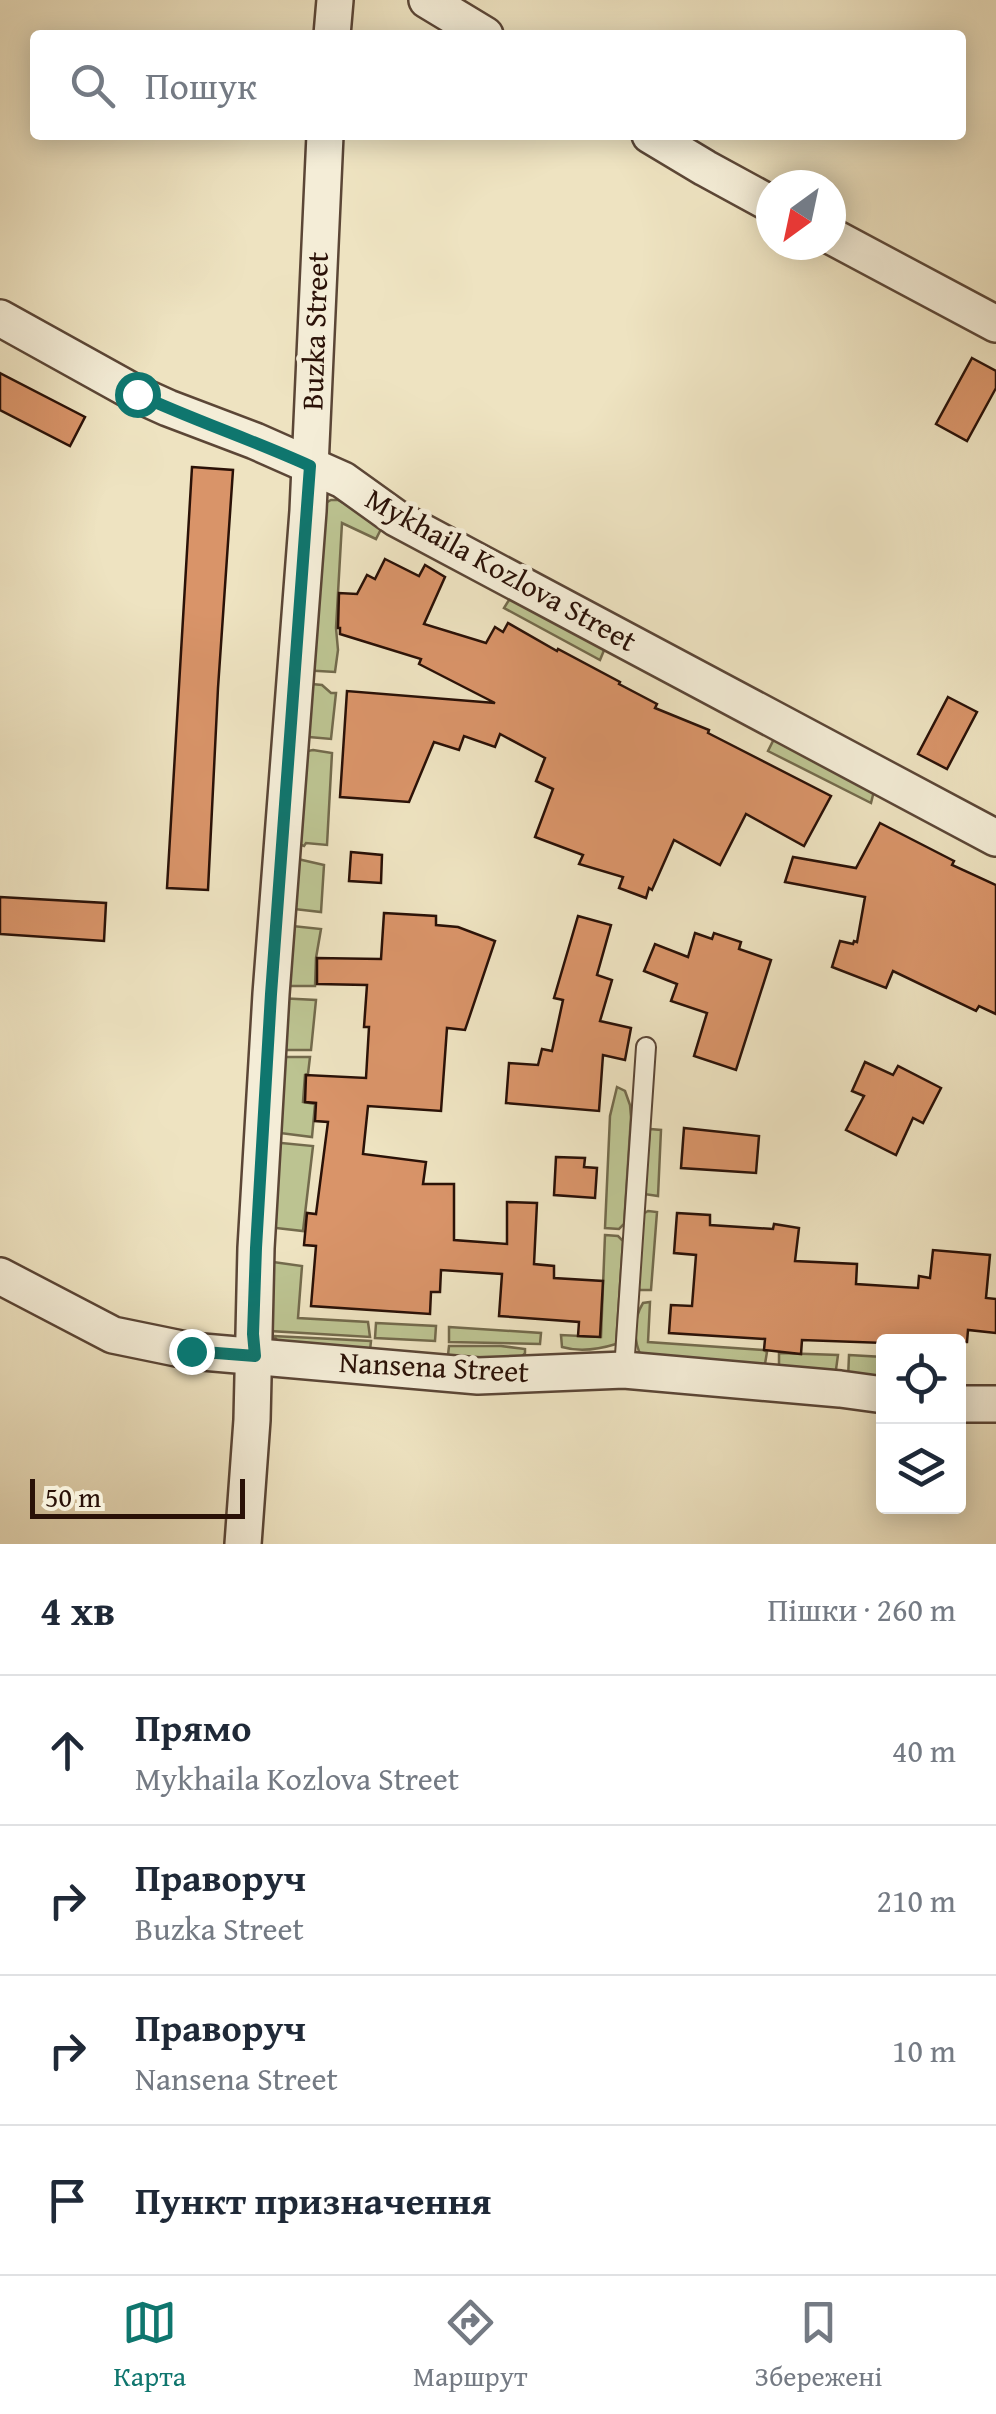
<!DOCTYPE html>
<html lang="uk">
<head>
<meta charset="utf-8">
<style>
  body { margin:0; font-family:"Gentium Book Plus",serif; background:#f6f6f7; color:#1f2937 }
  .controls { position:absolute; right:30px; bottom:30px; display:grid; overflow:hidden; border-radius:10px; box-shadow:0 5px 25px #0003 }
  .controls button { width:90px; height:90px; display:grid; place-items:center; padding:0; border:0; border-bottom:2px solid #e0e1e3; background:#fff; color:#1f2937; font:50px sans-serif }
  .compass { position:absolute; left:756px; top:170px; width:90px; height:90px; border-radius:50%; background:#fff; box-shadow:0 5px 25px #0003; rotate:213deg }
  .scale { position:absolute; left:30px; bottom:25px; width:215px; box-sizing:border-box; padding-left:10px; border:5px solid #2a1107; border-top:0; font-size:28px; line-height:35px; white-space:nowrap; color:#2a1107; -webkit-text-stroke:8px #f4edd7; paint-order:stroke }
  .stop { position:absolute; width:30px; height:30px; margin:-22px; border:8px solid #0f766e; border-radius:50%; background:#fff }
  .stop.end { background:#0f766e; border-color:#fff; box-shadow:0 2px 10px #0008 }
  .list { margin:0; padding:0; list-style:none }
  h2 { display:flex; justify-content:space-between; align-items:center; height:130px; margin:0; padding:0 40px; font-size:42px }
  h2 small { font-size:32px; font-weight:400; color:#747a83 }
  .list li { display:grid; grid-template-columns:65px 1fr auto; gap:30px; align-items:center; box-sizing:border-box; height:150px; padding:0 40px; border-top:2px solid #e0e1e3 }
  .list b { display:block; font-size:38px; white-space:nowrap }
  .list p { margin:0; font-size:32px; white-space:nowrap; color:#747a83 }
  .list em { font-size:32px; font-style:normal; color:#747a83 }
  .icon { flex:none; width:55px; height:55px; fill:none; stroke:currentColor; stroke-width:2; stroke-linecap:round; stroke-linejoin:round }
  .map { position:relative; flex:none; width:996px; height:1544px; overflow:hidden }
  .search { position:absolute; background:#fff; box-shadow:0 5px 25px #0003; left:30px; right:30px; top:30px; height:110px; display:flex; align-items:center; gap:25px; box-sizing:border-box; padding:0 35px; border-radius:10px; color:#747a83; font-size:38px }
  .sheet { height:730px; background:#fff }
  nav { display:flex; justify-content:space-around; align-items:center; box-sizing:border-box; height:140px; border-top:2px solid #e0e1e3; background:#fff; font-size:28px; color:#747a83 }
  nav a { display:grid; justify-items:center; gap:5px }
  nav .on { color:#0f766e }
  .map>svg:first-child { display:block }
</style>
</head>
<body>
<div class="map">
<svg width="996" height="1544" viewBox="0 0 996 1544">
  <rect width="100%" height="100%" fill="#eee3c1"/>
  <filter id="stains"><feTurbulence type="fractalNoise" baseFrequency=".002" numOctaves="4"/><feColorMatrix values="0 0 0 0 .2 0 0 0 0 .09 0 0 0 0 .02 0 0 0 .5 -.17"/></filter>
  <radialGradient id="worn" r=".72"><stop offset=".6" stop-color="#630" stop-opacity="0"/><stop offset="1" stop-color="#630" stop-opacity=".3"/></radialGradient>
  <!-- green -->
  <g fill="#bcc391" stroke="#736a4c" stroke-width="2.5">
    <polygon points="331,500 338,500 383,525 376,539 342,523 336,628 338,650 335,672 302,670 322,505"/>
    <polygon points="517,595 607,643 600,660 504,608 509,600"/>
    <polygon points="301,683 322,685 331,693 336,693 331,739 298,736"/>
    <polygon points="774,739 875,787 871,803 768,751"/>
    <polygon points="313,750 332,753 327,845 306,843 304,846 290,841 297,753"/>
    <polygon points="289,857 324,865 321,912 285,908"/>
    <polygon points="283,925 321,929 316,958 315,986 279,986"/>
    <polygon points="278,998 316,1000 311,1050 275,1050"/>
    <polygon points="275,1057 310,1057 308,1074 305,1075 303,1102 315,1104 312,1137 272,1132"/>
    <polygon points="617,1087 625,1091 630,1105 631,1117 624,1224 619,1229 605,1228 610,1116"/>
    <polygon points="650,1129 661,1130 658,1196 644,1194"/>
    <polygon points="271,1142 313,1146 303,1231 267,1227"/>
    <polygon points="648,1211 657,1212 651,1290 640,1290 636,1286 641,1215"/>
    <path d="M605 1235 618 1236 623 1241 616 1344C600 1349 579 1352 562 1347L561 1335 601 1337Z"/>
    <polygon points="266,1261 302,1266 298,1318 368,1322 370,1337 270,1331"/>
    <path d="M650 1302 648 1342 763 1350 767 1352 764 1370 642 1358C633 1341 633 1319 643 1303Z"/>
    <polygon points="376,1323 436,1326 435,1341 375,1338"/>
    <polygon points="449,1327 541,1333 540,1344 449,1342"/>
    <polygon points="273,1336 371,1341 369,1360 282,1345"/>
    <polygon points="449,1346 501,1346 525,1349 525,1353 516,1363 447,1364"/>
    <polygon points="779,1353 838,1355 835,1377 779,1371"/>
    <polygon points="849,1355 883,1357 883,1384 848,1379"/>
  </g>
  <!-- building -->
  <g fill="#d99469" stroke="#2a1107" stroke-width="2.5">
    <polygon points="972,358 996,371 996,388 967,441 936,424"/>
    <polygon points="0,373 85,417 70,446 0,410"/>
    <polygon points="192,467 233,470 218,688 208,890 167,888"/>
    <polygon points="385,559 419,576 425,565 445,577 424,624 486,643 495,627 503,632 508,623 557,651 558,649 620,682 619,684 657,704 655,708 709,730 708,733 831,796 804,846 746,814 720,865 674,840 652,890 649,888 646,898 619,888 623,877 579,864 583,855 535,837 553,789 536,781 545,758 500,734 495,747 464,736 459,750 434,742 409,802 340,797 347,691 495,703 419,664 421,659 340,634 340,628 338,628 339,593 357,594 367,575 375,579"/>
    <polygon points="948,697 977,712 947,769 918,754"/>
    <polygon points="880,823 954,861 952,865 996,885 996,1014 979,1006 976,1011 893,971 886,988 832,967 840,941 853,944 854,941 857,942 865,897 785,882 793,857 856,868"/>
    <polygon points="351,852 382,855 381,883 349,881"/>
    <polygon points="0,897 106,903 104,941 0,934"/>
    <polygon points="384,913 436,916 436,925 458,927 495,941 465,1030 447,1028 441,1111 368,1106 363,1154 426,1162 423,1184 454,1184 454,1240 507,1244 507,1202 537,1203 534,1264 554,1266 554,1278 603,1281 600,1337 578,1336 579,1322 499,1316 502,1274 441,1270 440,1292 431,1292 430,1314 311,1306 316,1246 304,1245 307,1213 316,1214 328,1122 315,1121 316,1103 305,1102 306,1075 366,1078 369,1027 364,1027 367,985 317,984 317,958 381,959"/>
    <polygon points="578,916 611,925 597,975 612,980 600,1021 631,1028 625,1060 603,1055 599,1111 506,1103 509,1063 538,1065 542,1049 552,1051 563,1000 554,998"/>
    <polygon points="695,933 712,939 714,933 741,942 739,949 771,960 736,1070 694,1056 707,1013 671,1001 677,984 644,971 655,944 688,957"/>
    <polygon points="865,1062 893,1075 898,1066 941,1088 923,1123 913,1118 896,1155 846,1130 864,1096 852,1091"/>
    <polygon points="684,1128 759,1136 756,1173 681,1168"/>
    <polygon points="556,1157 585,1158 584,1167 597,1168 595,1198 554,1195"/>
    <polygon points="677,1213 710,1215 710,1225 773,1229 774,1224 799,1228 795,1261 857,1264 856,1284 918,1288 919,1276 930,1278 933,1250 990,1255 986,1298 996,1299 996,1333 968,1330 967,1342 884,1342 884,1343 802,1340 801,1354 764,1350 765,1339 669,1333 671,1305 692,1306 696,1255 674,1253"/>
  </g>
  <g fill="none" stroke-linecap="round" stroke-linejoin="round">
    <defs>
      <polyline id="service" points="624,1370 646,1047"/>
      <g id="minor">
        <polyline points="427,0 485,35"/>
        <polyline points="332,35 335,0"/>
        <polyline points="650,135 705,168 771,204"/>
        <polyline points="831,236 996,324"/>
        <polyline points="0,318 137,394 168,408 255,441 343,480 396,518 996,838"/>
        <polyline points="0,1276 113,1335 191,1351 478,1376 624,1370 840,1389 884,1395"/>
        <polyline points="958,1404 996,1404"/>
        <polyline points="243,1544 252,1420 256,1248 271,994 308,511 325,135"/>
      </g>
    </defs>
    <!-- service casing -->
    <use href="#service" stroke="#5b4636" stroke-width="22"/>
    <!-- minor casing -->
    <use href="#minor" stroke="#5b4636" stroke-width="40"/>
    <!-- service -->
    <use href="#service" stroke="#f4edd7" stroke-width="18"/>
    <!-- minor -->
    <use href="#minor" stroke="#f4edd7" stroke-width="35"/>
  </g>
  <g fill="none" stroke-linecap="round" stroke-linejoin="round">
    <!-- route -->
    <path stroke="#0f766e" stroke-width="12" d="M137 394C193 420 253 440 310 466L271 994 256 1248 253 1334 255 1356 191 1351"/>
  </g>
  <g text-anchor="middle" stroke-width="10" stroke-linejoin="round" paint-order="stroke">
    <!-- street labels -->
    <g font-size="30" fill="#2a1107" stroke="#f4edd7">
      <text transform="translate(315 331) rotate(-88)" y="10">Buzka Street</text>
      <text transform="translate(501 570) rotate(29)" y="10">Mykhaila Kozlova Street</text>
      <text transform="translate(434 1367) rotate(3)" y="10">Nansena Street</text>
    </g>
  </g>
  <rect width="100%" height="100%" filter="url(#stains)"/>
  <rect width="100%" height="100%" fill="url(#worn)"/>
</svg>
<div class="controls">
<button><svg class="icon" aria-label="locate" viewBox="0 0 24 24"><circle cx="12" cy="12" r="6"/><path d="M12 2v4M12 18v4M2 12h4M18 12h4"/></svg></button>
<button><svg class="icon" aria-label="layers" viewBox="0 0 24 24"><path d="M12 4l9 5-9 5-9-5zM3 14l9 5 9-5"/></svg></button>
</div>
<svg class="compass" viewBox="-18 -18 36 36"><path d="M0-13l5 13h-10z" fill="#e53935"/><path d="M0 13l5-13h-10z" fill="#747a83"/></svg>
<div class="scale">50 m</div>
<div class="stop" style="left:137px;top:394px"></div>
<div class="stop end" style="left:191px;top:1351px"></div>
<div class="search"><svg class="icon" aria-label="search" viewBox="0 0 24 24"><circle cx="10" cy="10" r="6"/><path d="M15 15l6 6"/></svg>Пошук</div>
</div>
<section class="sheet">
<h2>4 хв<small>Пішки · 260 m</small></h2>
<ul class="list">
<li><svg class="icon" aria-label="ahead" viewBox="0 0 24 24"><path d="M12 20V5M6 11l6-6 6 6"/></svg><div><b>Прямо</b><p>Mykhaila Kozlova Street</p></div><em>40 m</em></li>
<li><svg class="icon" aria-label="right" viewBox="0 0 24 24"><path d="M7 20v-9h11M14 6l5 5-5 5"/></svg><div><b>Праворуч</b><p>Buzka Street</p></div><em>210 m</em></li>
<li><svg class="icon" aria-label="right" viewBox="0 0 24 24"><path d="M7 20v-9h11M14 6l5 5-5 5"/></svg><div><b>Праворуч</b><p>Nansena Street</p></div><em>10 m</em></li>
<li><svg class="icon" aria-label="arrive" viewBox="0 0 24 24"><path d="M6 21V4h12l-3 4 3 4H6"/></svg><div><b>Пункт призначення</b></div></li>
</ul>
</section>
<nav>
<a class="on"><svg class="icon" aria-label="map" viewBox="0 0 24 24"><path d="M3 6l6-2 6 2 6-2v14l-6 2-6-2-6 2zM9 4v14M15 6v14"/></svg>Карта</a>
<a><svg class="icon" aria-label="directions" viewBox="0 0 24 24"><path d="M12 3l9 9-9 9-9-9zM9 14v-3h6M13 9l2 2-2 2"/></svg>Маршрут</a>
<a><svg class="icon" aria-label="saved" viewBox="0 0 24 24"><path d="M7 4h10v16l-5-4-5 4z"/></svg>Збережені</a>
</nav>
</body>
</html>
